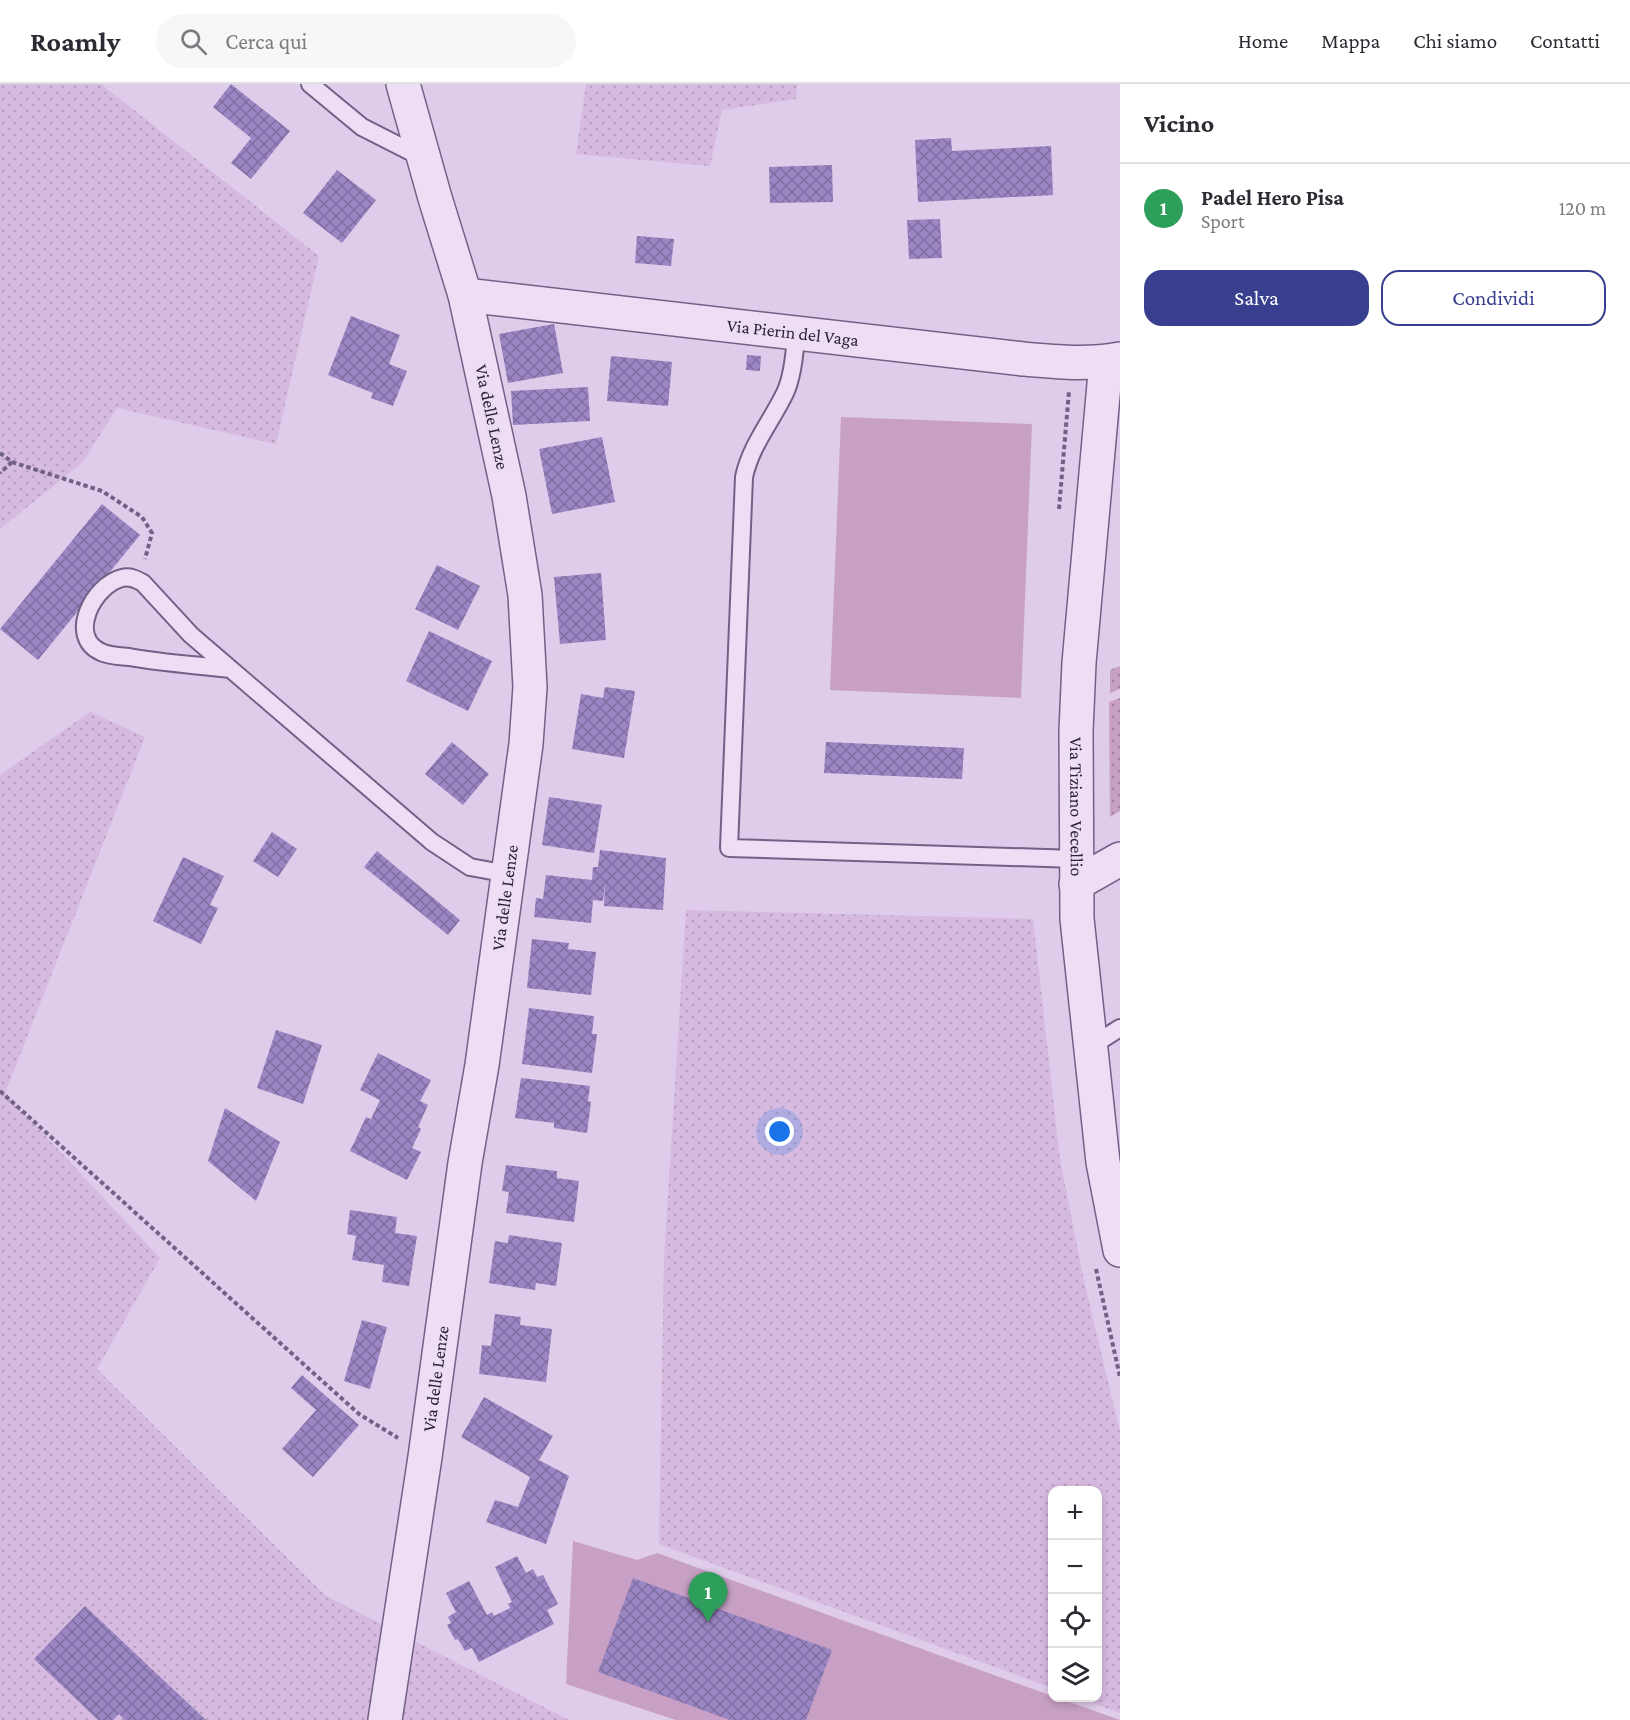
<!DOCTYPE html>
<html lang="it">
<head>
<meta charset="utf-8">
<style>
  body { margin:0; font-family:"Crimson Pro",serif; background:#f7f7f7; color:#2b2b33 }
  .controls { position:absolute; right:18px; bottom:18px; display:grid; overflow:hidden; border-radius:12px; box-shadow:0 3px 9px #0003 }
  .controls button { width:54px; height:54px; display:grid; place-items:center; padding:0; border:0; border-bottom:2px solid #e1e1e2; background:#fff; color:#2b2b33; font:30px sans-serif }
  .you { position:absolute; left:780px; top:1048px; width:21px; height:21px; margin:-15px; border:4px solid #fff; border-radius:50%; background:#1a73e8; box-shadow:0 0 0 9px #1a73e833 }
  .badge { display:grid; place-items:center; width:39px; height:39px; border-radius:50%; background:#383f8e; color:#fff; font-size:20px; font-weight:700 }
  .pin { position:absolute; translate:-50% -50px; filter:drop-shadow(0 2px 3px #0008) }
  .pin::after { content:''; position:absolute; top:32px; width:21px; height:18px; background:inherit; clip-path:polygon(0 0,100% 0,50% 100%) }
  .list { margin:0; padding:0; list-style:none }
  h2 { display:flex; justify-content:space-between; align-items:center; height:78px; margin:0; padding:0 24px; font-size:26px }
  h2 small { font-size:20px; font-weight:400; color:#7c7c81 }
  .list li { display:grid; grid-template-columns:39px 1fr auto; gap:18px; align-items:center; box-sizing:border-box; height:90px; padding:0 24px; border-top:2px solid #e1e1e2 }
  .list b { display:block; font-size:22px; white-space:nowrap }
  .list p { margin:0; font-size:20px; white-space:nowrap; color:#7c7c81 }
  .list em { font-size:20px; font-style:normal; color:#7c7c81 }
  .actions { display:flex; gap:12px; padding:18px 24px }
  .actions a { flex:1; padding:14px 0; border:2px solid #383f8e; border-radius:18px; text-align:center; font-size:21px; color:#383f8e }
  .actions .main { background:#383f8e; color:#fff }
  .icon { flex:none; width:33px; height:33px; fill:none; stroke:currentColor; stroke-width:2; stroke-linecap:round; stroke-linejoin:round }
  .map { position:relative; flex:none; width:1120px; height:1636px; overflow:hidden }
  header { display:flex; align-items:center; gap:36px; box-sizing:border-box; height:84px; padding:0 30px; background:#fff; border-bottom:2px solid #e1e1e2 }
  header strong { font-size:28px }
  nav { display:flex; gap:33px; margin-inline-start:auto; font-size:21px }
  .search { width:420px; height:54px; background:#f7f7f7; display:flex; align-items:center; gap:15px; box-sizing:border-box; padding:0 21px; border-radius:33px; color:#7c7c81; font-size:22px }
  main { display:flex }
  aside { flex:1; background:#fff }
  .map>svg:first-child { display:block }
</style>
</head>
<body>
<header>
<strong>Roamly</strong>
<div class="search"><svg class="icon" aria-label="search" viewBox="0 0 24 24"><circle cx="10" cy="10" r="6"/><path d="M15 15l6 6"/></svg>Cerca qui</div>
<nav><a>Home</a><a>Mappa</a><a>Chi siamo</a><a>Contatti</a></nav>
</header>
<main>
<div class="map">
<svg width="1120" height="1636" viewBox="0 0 1120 1636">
  <defs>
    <pattern id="farmland-dots" width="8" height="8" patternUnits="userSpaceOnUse" patternTransform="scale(1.5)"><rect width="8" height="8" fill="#d6badf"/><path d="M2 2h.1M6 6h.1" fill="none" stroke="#b8a0c0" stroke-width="1.8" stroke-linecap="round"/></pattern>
    <pattern id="grass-dots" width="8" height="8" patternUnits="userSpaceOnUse" patternTransform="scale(1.5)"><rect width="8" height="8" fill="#c8a0c6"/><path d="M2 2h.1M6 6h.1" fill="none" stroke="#a382a2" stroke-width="1.8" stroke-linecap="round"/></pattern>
    <pattern id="building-cross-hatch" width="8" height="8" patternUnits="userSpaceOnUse" patternTransform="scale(1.5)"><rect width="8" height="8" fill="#9b86c4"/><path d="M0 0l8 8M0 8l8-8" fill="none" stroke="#7f6da0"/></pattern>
  </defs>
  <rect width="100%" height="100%" fill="#dfcbea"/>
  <!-- farmland -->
  <g fill="url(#farmland-dots)">
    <polygon points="0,0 101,0 319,172 276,360 117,324 83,378 0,445"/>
    <polygon points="586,0 797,0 796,15 722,26 710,82 576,70"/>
    <polygon points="90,628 145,653 5,1009 160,1174 97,1285 326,1512 569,1636 0,1636 0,691"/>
    <polygon points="686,826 1033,835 1060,1076 1084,1197 1120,1348 1120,1629 1079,1614 1098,1614 1098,1406 1052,1406 1052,1604 659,1460 664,1175"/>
  </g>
  <!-- grass -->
  <g fill="url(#grass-dots)">
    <polygon points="1120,582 1120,605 1110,609 1110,586"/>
    <polygon points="1120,614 1120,727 1110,733 1109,618"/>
  </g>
  <!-- park -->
  <g fill="#c8a0c6">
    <polygon points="841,333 1032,340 1021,614 830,606"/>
    <polygon points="573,1457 637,1476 657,1469 1052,1612 1052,1614 1058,1614 1120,1636 676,1636 566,1600"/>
  </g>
  <!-- building -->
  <g fill="url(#building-cross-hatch)">
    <polygon points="231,0 290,47 251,95 231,79 251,54 213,23"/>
    <polygon points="951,54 952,67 1051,62 1053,111 918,118 915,56"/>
    <polygon points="832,81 833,118 770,119 769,83"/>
    <polygon points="337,86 376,116 342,159 303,129"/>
    <polygon points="940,135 942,174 909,175 907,136"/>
    <polygon points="637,152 674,155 671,182 635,179"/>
    <polygon points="351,232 400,251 389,280 407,287 393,322 371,314 373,309 328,291"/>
    <polygon points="554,240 563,289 508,299 499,250"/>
    <polygon points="747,271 761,272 760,287 746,286"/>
    <polygon points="611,272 672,278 668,322 607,317"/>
    <polygon points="588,303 590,337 513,341 511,307"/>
    <polygon points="602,353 615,418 552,430 539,365"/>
    <polygon points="102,420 140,451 38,576 0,545"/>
    <polygon points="437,481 480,502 458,546 415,525"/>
    <polygon points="601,489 606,556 560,560 554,493"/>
    <polygon points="429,547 492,577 468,627 406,597"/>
    <polygon points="605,603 635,607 624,674 572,665 581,610 603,614"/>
    <polygon points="452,658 489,690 463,721 425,690"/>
    <polygon points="826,658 964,664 962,695 824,689"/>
    <polygon points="549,713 602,721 594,769 542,761"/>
    <polygon points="272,748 297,765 278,793 253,777"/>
    <polygon points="600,766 666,774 663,826 604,822 605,798 603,817 593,816 591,839 534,833 536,814 543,815 546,791 592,796 593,783 598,783"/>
    <polygon points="377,767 460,836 448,851 364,783"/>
    <polygon points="183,773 224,792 210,821 218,824 201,860 153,837"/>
    <polygon points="532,855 569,859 568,865 596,868 591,911 527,904"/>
    <polygon points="529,924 594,932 592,950 597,950 592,989 522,980"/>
    <polygon points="276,946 322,961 303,1020 257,1004"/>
    <polygon points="378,969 431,996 420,1017 428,1021 418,1043 421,1045 412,1064 421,1068 407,1096 350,1067 366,1033 371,1035 380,1016 360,1006"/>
    <polygon points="521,994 590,1002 588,1017 591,1018 587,1049 554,1044 554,1039 515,1034"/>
    <polygon points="225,1024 280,1058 256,1117 208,1077"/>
    <polygon points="506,1081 557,1087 557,1094 579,1097 574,1138 506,1129 509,1108 502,1107"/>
    <polygon points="350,1126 397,1133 395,1149 417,1152 409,1202 382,1198 384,1181 352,1176 356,1152 347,1150"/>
    <polygon points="509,1151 562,1159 556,1202 536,1199 535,1206 489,1199 495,1157 508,1159"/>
    <polygon points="495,1230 521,1233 520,1241 552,1245 546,1298 479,1290 482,1261 491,1262"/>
    <polygon points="362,1236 387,1243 370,1305 344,1297"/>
    <polygon points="302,1291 359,1341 313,1393 282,1365 316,1326 291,1304"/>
    <polygon points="484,1313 553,1352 539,1376 569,1392 546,1460 486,1438 495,1416 518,1423 530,1393 461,1353"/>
    <polygon points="517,1472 526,1489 533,1485 537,1493 543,1491 558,1520 547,1526 554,1540 479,1578 472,1564 465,1567 458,1555 455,1556 447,1541 451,1539 448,1533 456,1528 446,1509 469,1497 487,1531 492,1528 494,1532 510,1524 508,1520 512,1518 495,1483"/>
    <polygon points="633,1494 832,1566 806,1636 730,1636 598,1588"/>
    <polygon points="85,1522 157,1590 206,1636 125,1636 119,1630 113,1636 98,1636 34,1575"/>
  </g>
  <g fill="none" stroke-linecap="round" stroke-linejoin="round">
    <defs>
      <g id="service">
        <polyline points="310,0 362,43 423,74"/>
        <path d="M796 249C795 268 793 292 785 309 771 338 751 361 744 393L729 764 1076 775"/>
        <path d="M230 585C196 581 162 579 129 573 120 572 109 572 101 568 67 553 93 501 122 494 130 492 136 495 143 499L191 551 432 758 470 783 508 790"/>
        <polyline points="1090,963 1120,944"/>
      </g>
      <g id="minor">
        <path id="s1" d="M465 211 1023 275C1056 278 1087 281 1120 275"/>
        <path id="s2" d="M1106 278 1079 579 1076 647 1077 835 1103 1078 1120 1166"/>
        <polyline points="1076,800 1120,775"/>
        <path id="s3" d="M385 1636 425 1373 465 1079 482 981 526 660 530 603 525 511 509 412 465 211 435 114 403 0"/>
      </g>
    </defs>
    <!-- service casing -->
    <use href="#service" stroke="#726186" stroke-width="20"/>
    <!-- minor casing -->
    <use href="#minor" stroke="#726186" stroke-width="36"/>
    <!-- path -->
    <g stroke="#726186" stroke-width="4" stroke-dasharray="4.5 3" stroke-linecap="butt">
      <polyline points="0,369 12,378 0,389"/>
      <polyline points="12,378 102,407 142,433 152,449 145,475"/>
      <polyline points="1059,425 1069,307"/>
      <polyline points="0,1007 359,1330 398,1354"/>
      <polyline points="1096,1185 1120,1293"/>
    </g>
    <!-- service -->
    <use href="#service" stroke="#eddef6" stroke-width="16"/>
    <!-- minor -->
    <use href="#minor" stroke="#eddef6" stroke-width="33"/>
  </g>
  <g text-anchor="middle" stroke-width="4.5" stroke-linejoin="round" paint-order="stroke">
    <!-- street labels -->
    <g font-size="18" fill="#2c2338" stroke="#eadaf3">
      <text dy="6" stroke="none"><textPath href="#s1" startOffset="330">Via Pierin del Vaga</textPath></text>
      <text transform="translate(492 333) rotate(78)" y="6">Via delle Lenze</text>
      <text dy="6" stroke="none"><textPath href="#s2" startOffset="446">Via Tiziano Vecellio</textPath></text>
      <text dy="6" stroke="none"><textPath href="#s3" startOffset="831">Via delle Lenze</textPath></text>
      <text dy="6" stroke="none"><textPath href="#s3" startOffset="345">Via delle Lenze</textPath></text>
    </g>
  </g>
</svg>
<div class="controls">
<button>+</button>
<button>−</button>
<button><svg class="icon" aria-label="locate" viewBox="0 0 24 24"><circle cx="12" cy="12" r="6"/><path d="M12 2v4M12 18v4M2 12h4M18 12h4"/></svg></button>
<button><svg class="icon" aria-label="layers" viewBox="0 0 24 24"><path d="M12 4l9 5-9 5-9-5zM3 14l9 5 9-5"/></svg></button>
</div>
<div class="you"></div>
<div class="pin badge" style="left:708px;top:1538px;background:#2e9e5b">1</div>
</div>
<aside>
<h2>Vicino<small></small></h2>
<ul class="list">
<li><span class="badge" style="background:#2e9e5b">1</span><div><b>Padel Hero Pisa</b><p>Sport</p></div><em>120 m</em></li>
</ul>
<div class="actions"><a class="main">Salva</a><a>Condividi</a></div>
</aside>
</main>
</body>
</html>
